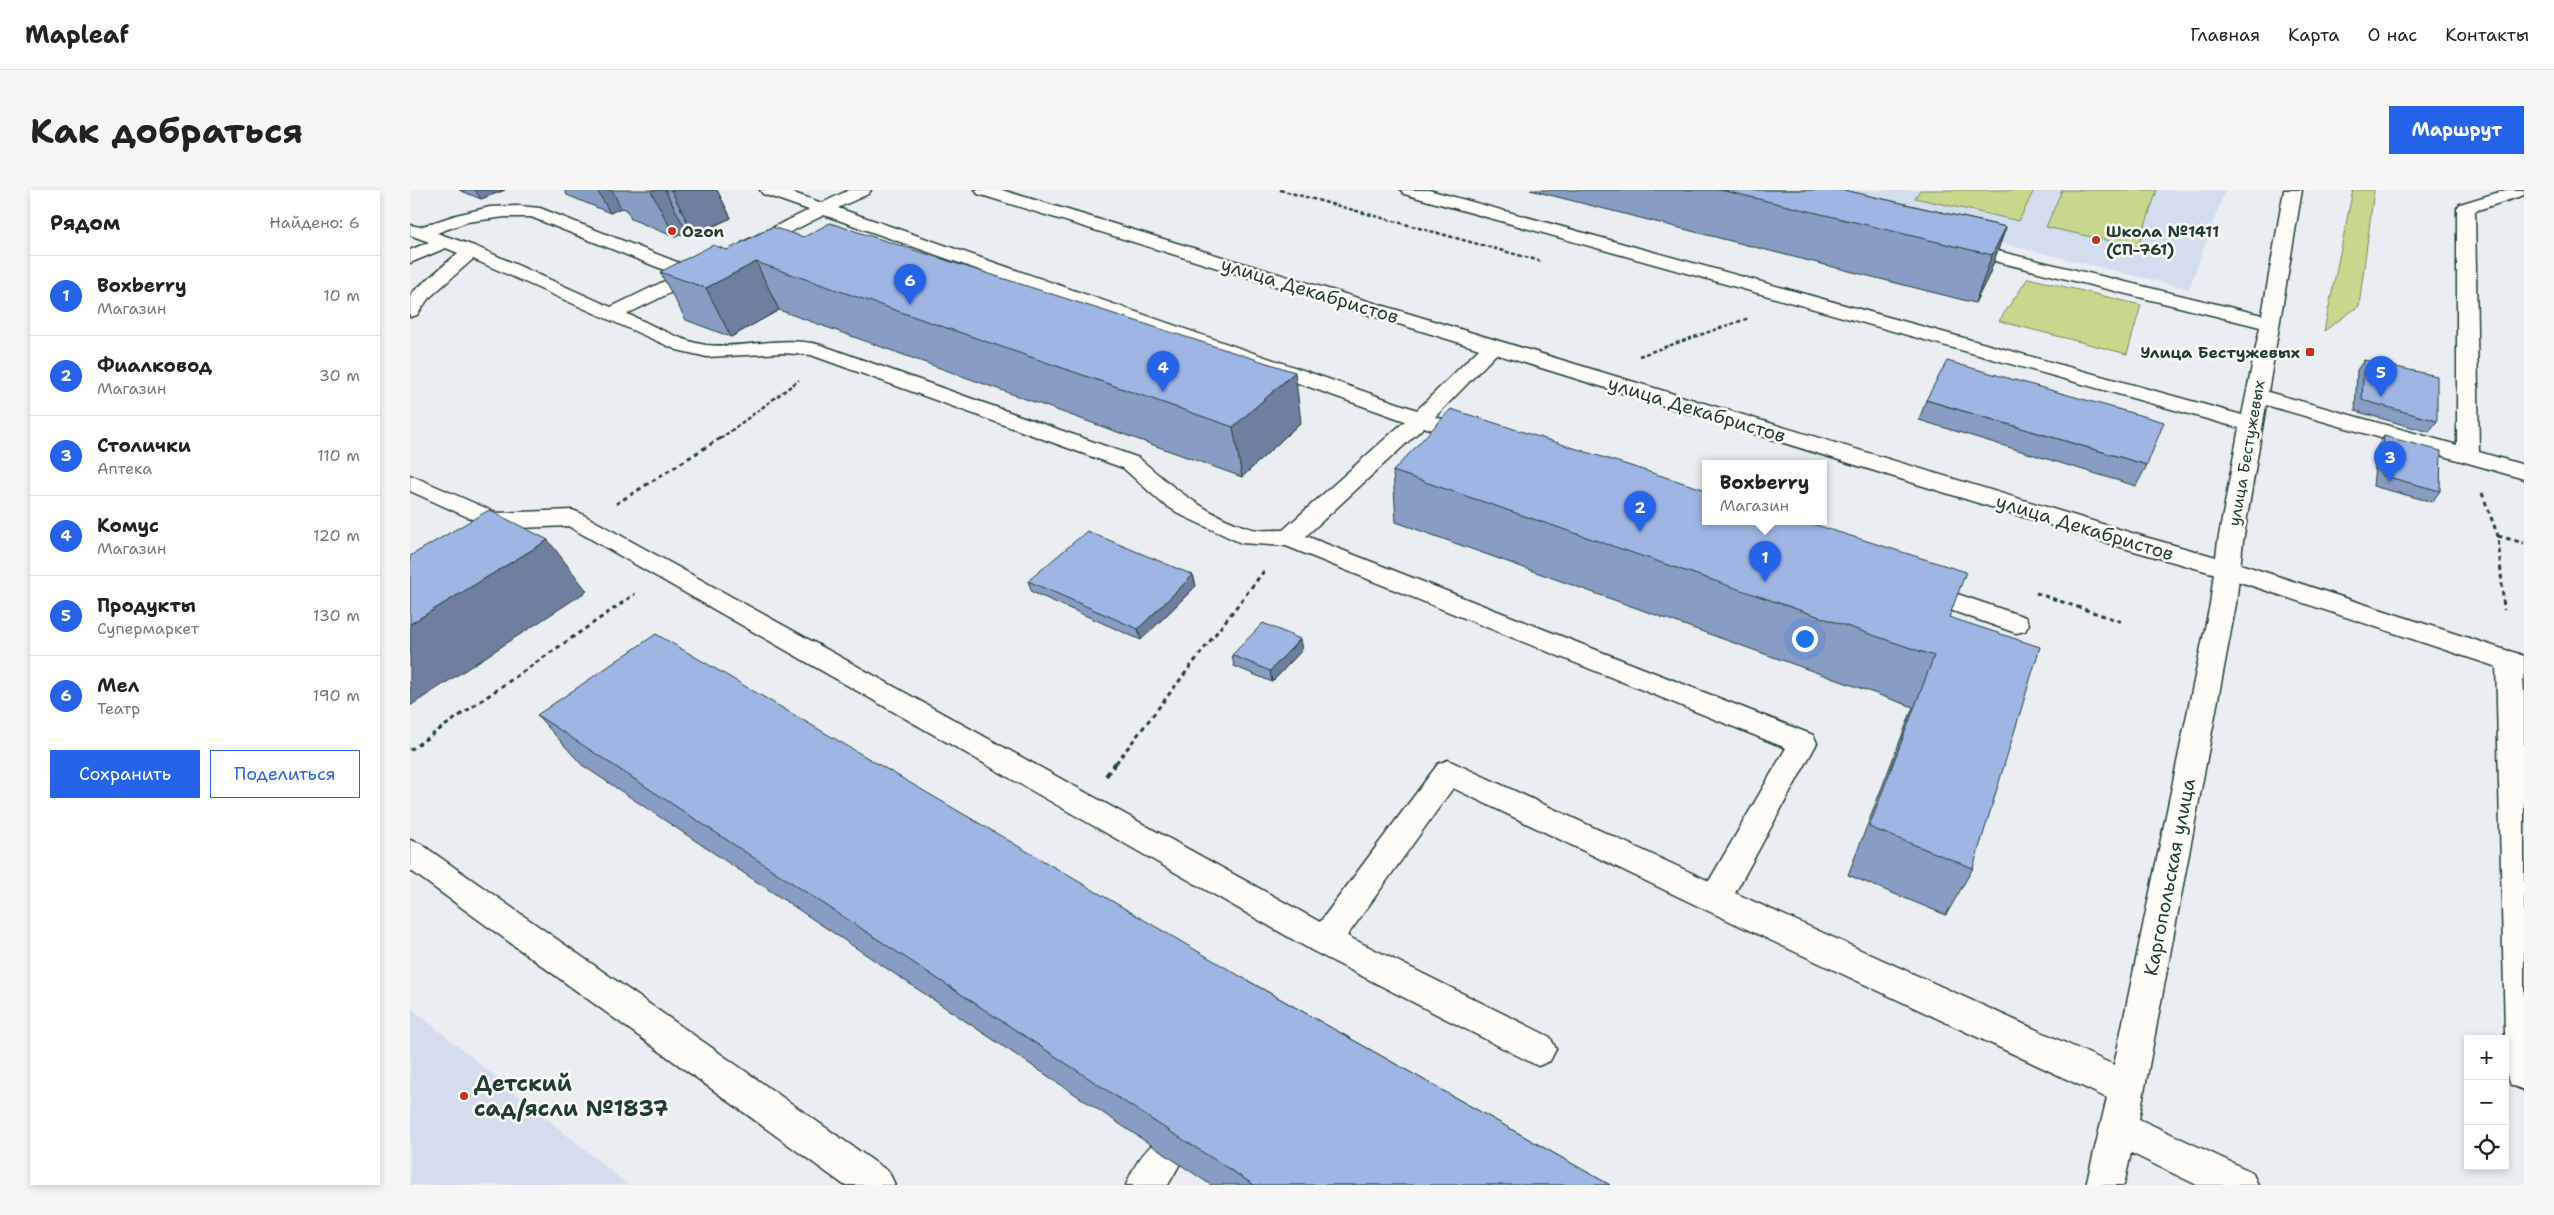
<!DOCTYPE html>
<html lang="ru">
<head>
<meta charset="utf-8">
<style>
  body { margin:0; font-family:"Shantell Sans",sans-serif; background:#f6f6f6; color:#222 }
  .controls { position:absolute; right:15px; bottom:15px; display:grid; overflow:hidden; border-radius:0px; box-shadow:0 2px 8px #0003 }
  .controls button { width:45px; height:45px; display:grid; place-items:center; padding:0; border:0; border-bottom:1px solid #e0e0e0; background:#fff; color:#222; font:25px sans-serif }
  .you { position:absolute; left:1394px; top:448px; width:18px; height:18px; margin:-12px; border:4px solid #fff; border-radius:50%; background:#1a73e8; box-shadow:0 0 0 8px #1a73e833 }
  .badge { display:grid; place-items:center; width:32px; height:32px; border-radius:50%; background:#2563eb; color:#fff; font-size:16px; font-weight:700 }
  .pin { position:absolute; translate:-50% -41px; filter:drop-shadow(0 1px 2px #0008) }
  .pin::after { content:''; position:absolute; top:26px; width:18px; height:15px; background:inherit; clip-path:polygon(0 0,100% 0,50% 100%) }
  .popup { position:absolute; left:1292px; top:270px; width:125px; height:65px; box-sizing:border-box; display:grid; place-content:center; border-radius:0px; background:#fff; filter:drop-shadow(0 1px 4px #0005); font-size:16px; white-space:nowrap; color:#767676 }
  .popup b { font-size:19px; color:#222 }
  .popup::after { content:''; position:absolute; left:50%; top:100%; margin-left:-10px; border:10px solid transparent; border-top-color:#fff }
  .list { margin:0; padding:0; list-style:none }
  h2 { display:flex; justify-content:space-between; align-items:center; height:65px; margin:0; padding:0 20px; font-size:21px }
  h2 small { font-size:16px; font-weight:400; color:#767676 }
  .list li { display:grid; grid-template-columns:32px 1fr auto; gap:15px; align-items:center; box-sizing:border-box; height:80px; padding:0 20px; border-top:1px solid #e0e0e0 }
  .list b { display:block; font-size:19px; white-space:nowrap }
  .list p { margin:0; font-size:16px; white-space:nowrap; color:#767676 }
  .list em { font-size:16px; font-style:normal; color:#767676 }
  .actions { display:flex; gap:10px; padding:15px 20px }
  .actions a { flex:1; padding:11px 0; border:1px solid #2563eb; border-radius:0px; text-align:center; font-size:18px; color:#2563eb }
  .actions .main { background:#2563eb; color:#fff }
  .icon { flex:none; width:28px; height:28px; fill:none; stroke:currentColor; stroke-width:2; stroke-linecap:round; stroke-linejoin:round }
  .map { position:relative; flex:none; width:2114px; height:995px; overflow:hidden; border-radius:0px }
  header { display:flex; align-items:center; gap:30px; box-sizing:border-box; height:70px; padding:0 25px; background:#fff; border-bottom:1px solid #e0e0e0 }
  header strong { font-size:24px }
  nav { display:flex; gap:28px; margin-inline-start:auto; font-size:18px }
  .intro { display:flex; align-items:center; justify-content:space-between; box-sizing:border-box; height:120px; padding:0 30px }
  h1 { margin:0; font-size:35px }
  .button { padding:12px 22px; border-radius:0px; background:#2563eb; color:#fff; font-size:18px; font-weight:700 }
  main { display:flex; gap:30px; padding:0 30px }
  aside { flex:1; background:#fff; border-radius:0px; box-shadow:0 2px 8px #0003 }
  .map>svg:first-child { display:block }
</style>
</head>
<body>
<header>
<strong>Mapleaf</strong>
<nav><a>Главная</a><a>Карта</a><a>О нас</a><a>Контакты</a></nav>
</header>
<div class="intro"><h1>Как добраться</h1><a class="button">Маршрут</a></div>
<main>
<aside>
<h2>Рядом<small>Найдено: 6</small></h2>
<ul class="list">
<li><span class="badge">1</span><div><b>Boxberry</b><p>Магазин</p></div><em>10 m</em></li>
<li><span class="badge">2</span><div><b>Фиалковод</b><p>Магазин</p></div><em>30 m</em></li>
<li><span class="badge">3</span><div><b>Столички</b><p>Аптека</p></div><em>110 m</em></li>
<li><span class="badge">4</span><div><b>Комус</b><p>Магазин</p></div><em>120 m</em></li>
<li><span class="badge">5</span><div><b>Продукты</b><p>Супермаркет</p></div><em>130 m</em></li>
<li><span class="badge">6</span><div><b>Мел</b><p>Театр</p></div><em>190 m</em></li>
</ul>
<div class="actions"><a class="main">Сохранить</a><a>Поделиться</a></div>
</aside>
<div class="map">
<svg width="2114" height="995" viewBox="0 0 2114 995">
  <rect width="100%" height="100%" fill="#eaeef3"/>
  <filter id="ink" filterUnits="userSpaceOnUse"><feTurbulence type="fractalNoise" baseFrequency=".02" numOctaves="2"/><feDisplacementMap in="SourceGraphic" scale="10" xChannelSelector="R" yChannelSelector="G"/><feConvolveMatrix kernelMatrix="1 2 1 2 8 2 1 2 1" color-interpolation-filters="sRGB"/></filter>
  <g filter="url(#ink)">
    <!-- built -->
    <g fill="#d4ddee">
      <polygon points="1372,0 1815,0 1779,99"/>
      <polygon points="0,817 218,995 0,995"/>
    </g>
    <!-- green -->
    <g fill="#c7d88c" stroke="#738a60">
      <polygon points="1510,0 1624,0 1609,31 1505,8"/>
      <polygon points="1652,0 1747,0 1728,57 1636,37"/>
      <polygon points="1943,0 1964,0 1949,116 1914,141"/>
      <polygon points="1618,88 1731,115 1717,164 1589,131"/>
    </g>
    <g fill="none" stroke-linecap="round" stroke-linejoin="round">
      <defs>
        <g id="minor">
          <path d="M350 0H375L412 13 439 0H461L458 4 428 18 1007 220 1076 152H1090L1093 156 1090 160 1025 227 1033 229 1036 234 1033 239 1025 241 1014 237 896 346 1403 545 1407 553 1325 703 1704 875 1800 414 1808 351 1829 238 994 4 991 0H1019L1832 225 1850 137 1544 61 1541 57 1544 53 1550 52 1852 125 1874 0H1892L1858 202 2047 255V18L2050 14 2096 0H2114V5L2065 21 2069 262 2114 275V289L1856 215 1833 351 1826 414 1729 929 1842 982 1848 995H1787L1721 963 1714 995H1676L1697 908 1294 719 1043 598 937 746 1140 847 1146 859 1140 871 1128 876 903 761 158 336 84 339 0 301V285L87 323 162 320 170 323 910 732 1028 574 1038 570 1299 691 1376 558 876 356 831 353 773 326 752 313 713 278 401 165 372 163 297 167 267 160 63 69 18 109 7 125 0 127V107L4 101 48 63 36 58 0 73V60L19 52 0 45V35L10 37 46 25 80 17 109 16 130 18 282 78 292 74 299 76 301 80 299 84 217 124C242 134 269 151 296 155 333 159 372 145 411 155L729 268C763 298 798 326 842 339 852 341 864 340 873 340L995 231 414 25 345 60H333L330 56 333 52 399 20 353 4ZM95 27H121L267 85 201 117 67 57 27 43 57 32Z"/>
          <polygon points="1509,391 1615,427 1619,434 1615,441 1606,443 1500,406 1496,400 1500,394"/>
          <polygon points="2099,461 2109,464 2112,471 2114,504 2114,900 2101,895 2096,883 2086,471 2089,464"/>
          <polygon points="0,650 11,654 479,982 485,995 434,995 0,680"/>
          <path d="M756 946 769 952 775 965 758 995H716C724 975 736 955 756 946Z"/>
        </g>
        <polygon id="major" points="565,0 592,0 1735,347 1824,372 2114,466 2114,486 1806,384 1717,359 568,4"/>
      </defs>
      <!-- minor casing -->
      <use href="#minor" stroke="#1f3d34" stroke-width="3"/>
      <!-- major casing -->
      <use href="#major" stroke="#1f3d34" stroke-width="3"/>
      <!-- path-far2 -->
      <g stroke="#1f3d34" stroke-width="2.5" stroke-dasharray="4 2.5" stroke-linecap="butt">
        <polyline points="870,0 1130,71"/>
        <polyline points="1229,166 1339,128"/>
        <polyline points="310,249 389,190"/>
      </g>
      <!-- path-far1 -->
      <g stroke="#1f3d34" stroke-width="3" stroke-dasharray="4.5 4" stroke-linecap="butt">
        <polyline points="2072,303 2088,346 2094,420"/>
        <polyline points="206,314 312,247"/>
        <polyline points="2088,346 2114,353"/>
        <polyline points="1626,403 1712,432"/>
        <polyline points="0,560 225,404"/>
        <polyline points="706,573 854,381"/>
      </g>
      <!-- path -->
      <polyline stroke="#1f3d34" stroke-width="4" stroke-dasharray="6 4.5" stroke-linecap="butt" points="696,586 707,571"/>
      <!-- minor -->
      <use href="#minor" fill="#fdfcf7" fill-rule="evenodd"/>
      <!-- major -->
      <use href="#major" fill="#fdfcf7" fill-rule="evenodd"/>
    </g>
    <!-- wall -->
    <g fill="#899dc4" stroke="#1f3d34">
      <polygon points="49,0 95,0 71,9"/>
      <polygon points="154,0 307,0 321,28 284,45 277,42 265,47 221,29 216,19 211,18 200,23 157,5"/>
      <polygon points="1120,0 1434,0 1596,37 1579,85 1565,113"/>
      <polygon points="394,47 891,232 832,287 369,120 321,147 276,130 250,82 317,60"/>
      <polygon points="1954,170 2027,231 2019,242 1945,221 1947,180"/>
      <polygon points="1516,210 1737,275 1726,296 1509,230"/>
      <polygon points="1974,246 2030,301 2022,312 1963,296 1967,257"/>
      <polygon points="983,281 1539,427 1563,678 1536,725 1438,685 1503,517 986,332"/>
      <polygon points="783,385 786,396 731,450 622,402 618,391"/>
      <polygon points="892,460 862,492 824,476 822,465"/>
      <polygon points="127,525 835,789 1200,995 801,995 756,965 172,575"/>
    </g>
    <!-- shaded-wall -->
    <g fill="#6f7fa0" stroke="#1f3d34">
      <polygon points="65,0 95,0 71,9"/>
      <polygon points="187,0 202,0 211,18 200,23"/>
      <polygon points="242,0 255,0 277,42 265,47 241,1"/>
      <polygon points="261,0 307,0 321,28 284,45"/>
      <polygon points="1596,37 1579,85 1565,113 1582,65"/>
      <polygon points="346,72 369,120 321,147 296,98"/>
      <polygon points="885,182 891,232 832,287 823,237"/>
      <polygon points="138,350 177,401 0,516 0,434"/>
      <polygon points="783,385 786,396 731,450 728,439"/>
      <polygon points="890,449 892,460 862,492 860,481"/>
    </g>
    <!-- building -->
    <g fill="#9fb6e4" stroke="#1f3d34">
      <polygon points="1311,0 1434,0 1596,37 1582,65"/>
      <polygon points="420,33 885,182 823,237 346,72 296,98 250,82 303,55 317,60 362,37 394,47"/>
      <polygon points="1954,170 2027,186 2027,231 1952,210"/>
      <polygon points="1537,171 1754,232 1737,275 1516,210"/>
      <polygon points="1041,219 1296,300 1296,331 1393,331 1556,382 1539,427 1630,457 1563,678 1459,637 1524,466 983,281"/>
      <polygon points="1974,246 2031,261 2030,301 1971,285"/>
      <polygon points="79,320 138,350 0,434 0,366"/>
      <polygon points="677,341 783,385 728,439 618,391"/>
      <polygon points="853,433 890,449 860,481 822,465"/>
      <polygon points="246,444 835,789 1200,995 844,995 736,926 127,525"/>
    </g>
  </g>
  <!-- markers -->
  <g fill="#c8321e" stroke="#fdfcf7" stroke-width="2">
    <circle cx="262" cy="41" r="5"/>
    <circle cx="1686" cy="50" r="5"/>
    <rect x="1895" y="157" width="10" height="10" rx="2.5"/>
    <circle cx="54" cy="906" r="5"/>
  </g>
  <g text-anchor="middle" stroke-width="5" stroke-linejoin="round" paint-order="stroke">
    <!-- far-poi labels -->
    <g font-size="16" font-weight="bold" fill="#1f3d34" stroke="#fdfcf7" text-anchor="start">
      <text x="272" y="47">Ozon</text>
      <text x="1696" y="47">Школа №1411<tspan x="1696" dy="18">(СП-761)</tspan></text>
      <text x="1890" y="168" text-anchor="end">Улица Бестужевых</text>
    </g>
    <!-- far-street labels -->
    <g font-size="16" fill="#1f3d34" stroke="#fdfcf7">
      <text transform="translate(1836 263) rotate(-80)" y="6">улица Бестужевых</text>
    </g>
    <!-- street labels -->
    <g font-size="19" fill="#1f3d34" stroke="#fdfcf7">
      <text transform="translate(900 100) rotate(17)" y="7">улица Декабристов</text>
      <text transform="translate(1287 219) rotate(17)" y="7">улица Декабристов</text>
      <text transform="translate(1675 337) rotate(17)" y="7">улица Декабристов</text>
      <text transform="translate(1759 687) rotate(-79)" y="7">Каргопольская улица</text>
    </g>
    <!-- near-poi labels -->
    <g font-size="22" font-weight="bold" fill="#1f3d34" stroke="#fdfcf7" text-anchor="start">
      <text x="64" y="901">Детский<tspan x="64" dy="25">сад/ясли №1837</tspan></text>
    </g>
  </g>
</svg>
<div class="controls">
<button>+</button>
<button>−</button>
<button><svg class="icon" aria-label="locate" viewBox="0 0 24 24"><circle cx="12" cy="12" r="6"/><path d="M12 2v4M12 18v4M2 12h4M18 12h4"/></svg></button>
</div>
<div class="you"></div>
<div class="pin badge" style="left:1355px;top:392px">1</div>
<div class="popup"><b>Boxberry</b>Магазин</div>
<div class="pin badge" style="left:1230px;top:342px">2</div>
<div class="pin badge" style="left:1980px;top:292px">3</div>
<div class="pin badge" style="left:753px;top:202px">4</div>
<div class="pin badge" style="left:1971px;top:207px">5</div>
<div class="pin badge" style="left:500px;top:115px">6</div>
</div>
</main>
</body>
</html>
